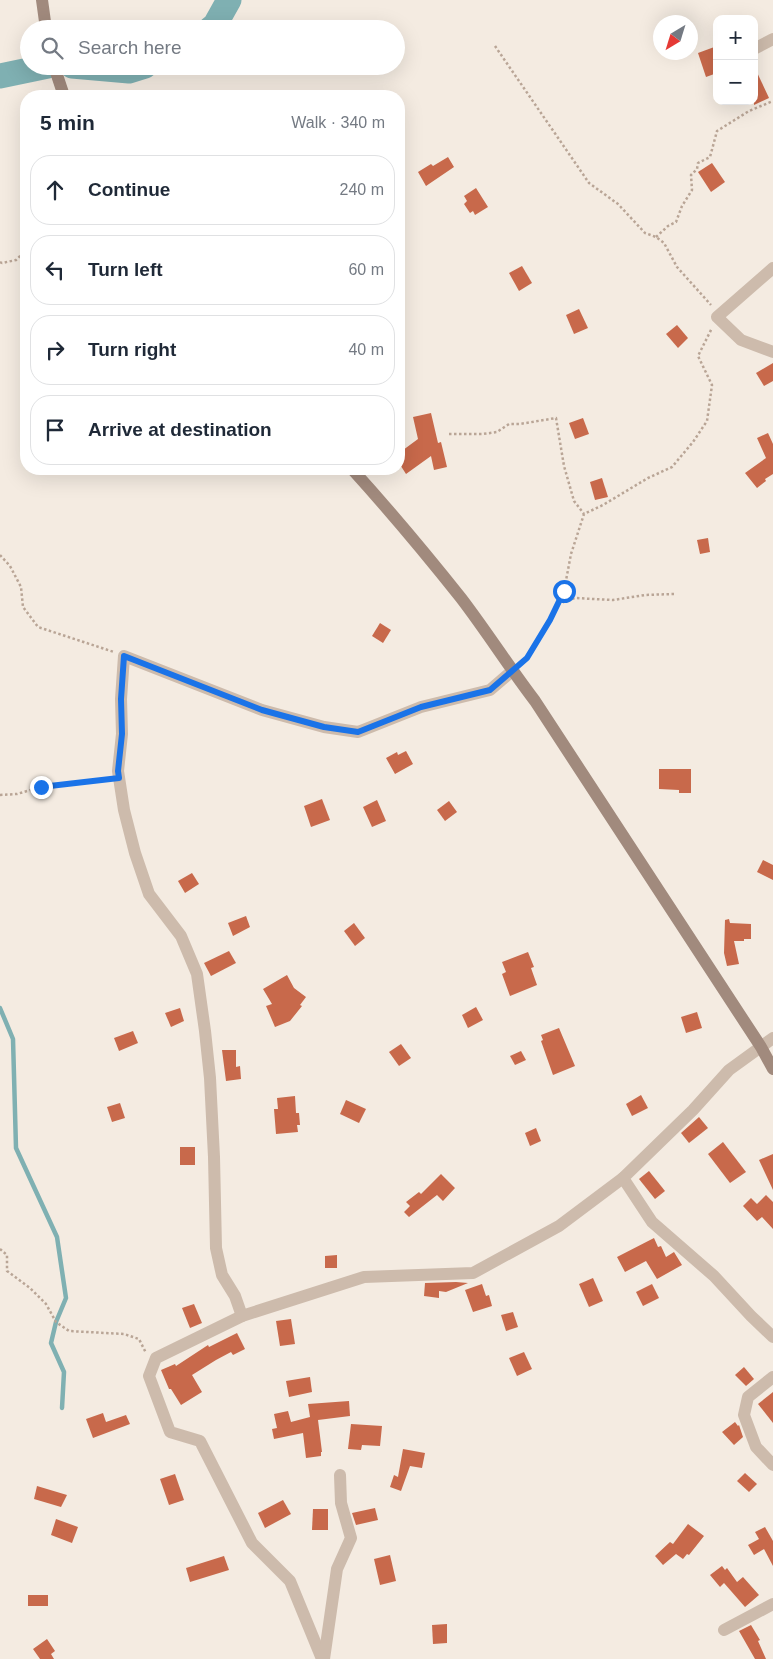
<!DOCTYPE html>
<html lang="en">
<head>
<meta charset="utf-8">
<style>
  body { margin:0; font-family:Helvetica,sans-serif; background:#f2f2f3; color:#1f2937 }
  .controls { position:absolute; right:15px; top:15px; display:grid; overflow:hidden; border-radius:10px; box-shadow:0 5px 20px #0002 }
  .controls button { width:45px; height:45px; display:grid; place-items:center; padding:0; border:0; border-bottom:1px solid #e0e1e3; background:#fff; color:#1f2937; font:25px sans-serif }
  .compass { position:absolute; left:653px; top:15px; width:45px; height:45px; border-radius:50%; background:#fff; box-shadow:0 5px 20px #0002; rotate:218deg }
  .stop { position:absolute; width:15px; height:15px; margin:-11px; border:4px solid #1a73e8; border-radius:50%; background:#fff }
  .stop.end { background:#1a73e8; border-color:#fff; box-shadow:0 1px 5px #0008 }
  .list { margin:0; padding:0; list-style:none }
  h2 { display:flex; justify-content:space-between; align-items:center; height:65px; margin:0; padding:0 20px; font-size:21px }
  h2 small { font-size:16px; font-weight:400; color:#747a83 }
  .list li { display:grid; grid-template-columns:32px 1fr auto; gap:15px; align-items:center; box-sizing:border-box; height:70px; margin:0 10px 10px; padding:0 10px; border:1px solid #e0e1e3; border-radius:20px }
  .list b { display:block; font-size:19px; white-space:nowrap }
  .list em { font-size:16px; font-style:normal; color:#747a83 }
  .icon { flex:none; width:28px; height:28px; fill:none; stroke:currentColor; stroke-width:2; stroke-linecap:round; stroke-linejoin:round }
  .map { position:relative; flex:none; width:773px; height:1659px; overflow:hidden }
  .search { position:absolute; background:#fff; box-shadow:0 5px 20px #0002; left:20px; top:20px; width:385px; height:55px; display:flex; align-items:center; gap:12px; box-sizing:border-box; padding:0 18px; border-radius:28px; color:#747a83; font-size:19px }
  .panel { position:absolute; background:#fff; box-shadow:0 5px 20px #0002; left:20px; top:90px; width:385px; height:385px; border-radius:20px }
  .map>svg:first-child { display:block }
</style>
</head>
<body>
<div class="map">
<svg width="773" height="1659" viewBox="0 0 773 1659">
  <rect width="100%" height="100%" fill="#f4ebe1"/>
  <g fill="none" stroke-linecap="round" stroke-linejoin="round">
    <!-- stream -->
    <polyline stroke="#7fb0b2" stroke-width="4.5" points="0,1008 13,1039 16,1148 57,1237 66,1298 56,1322 51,1343 64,1372 62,1408"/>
    <!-- river -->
    <g stroke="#7fb0b2" stroke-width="25">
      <polyline points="210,29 215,25 229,0"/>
      <polyline points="72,66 129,71 145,66"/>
      <polyline points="0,76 48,66"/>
    </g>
  </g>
  <!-- building -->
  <g fill="#c8694b">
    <polygon points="717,46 717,73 706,77 698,53"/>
    <polygon points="754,66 769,98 754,105"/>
    <polygon points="448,157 454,167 426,186 418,172 431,164 433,166"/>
    <polygon points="712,163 725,182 711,192 698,172"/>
    <polygon points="476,188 488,207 475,215 473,211 470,213 464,204 467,201 464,196"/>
    <polygon points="522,266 532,283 519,291 509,273"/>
    <polygon points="579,309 588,328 574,334 566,315"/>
    <polygon points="677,325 688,338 678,348 666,334"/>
    <polygon points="773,363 773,381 764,386 756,373"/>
    <polygon points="431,413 438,443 441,442 447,467 434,470 431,456 406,474 399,463 399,453 418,439 413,417"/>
    <polygon points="583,418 589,434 575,439 569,423"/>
    <polygon points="768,433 773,444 773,474 765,479 766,481 757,488 745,473 766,458 757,438"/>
    <polygon points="602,478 608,497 595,500 590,482"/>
    <polygon points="708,538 710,552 700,554 697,540"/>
    <polygon points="380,623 391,630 383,643 372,636"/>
    <polygon points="406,751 413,764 395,774 386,758 397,752 398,755"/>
    <polygon points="659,769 691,769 691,793 679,793 679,790 659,789"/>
    <polygon points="322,799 330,820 311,827 304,806"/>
    <polygon points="377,800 386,821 372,827 363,807"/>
    <polygon points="449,801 457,812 445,821 437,810"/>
    <polygon points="763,860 773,865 773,880 757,872"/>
    <polygon points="192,873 199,884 185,893 178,881"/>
    <polygon points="246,916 250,927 233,936 228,923"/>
    <polygon points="729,919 730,923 751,924 751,939 744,939 744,941 734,941 739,964 727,966 724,953 725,920"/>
    <polygon points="354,923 365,938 355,946 344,931"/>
    <polygon points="229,951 236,963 211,976 204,963"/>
    <polygon points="528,952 534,967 531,968 537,985 510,996 502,974 506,972 502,962"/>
    <polygon points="287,975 294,988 306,997 300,1005 302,1006 290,1021 275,1027 266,1006 272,1004 263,989"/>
    <polygon points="476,1007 483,1020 468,1028 462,1015"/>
    <polygon points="180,1008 184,1021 171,1027 165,1013"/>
    <polygon points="697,1012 702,1028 686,1033 681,1017"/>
    <polygon points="559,1028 575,1066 553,1075 541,1041 543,1040 541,1035"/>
    <polygon points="133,1031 138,1043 119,1051 114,1038"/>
    <polygon points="401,1044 411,1058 399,1066 389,1052"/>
    <polygon points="222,1050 236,1050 236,1067 240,1066 241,1079 226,1081"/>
    <polygon points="521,1051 526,1060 515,1065 510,1056"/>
    <polygon points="641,1095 648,1108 632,1116 626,1104"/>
    <polygon points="295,1096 296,1113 299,1113 300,1125 297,1125 298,1132 276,1134 274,1109 278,1109 277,1098"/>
    <polygon points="346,1100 366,1109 359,1123 340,1114"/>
    <polygon points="120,1103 125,1118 112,1122 107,1107"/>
    <polygon points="699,1117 708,1128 689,1143 681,1133"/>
    <polygon points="536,1128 541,1141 530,1146 525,1133"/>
    <polygon points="723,1142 746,1172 730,1183 708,1154"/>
    <rect x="180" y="1147" width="15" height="18"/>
    <polygon points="773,1154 773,1190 759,1160"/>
    <polygon points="649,1171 665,1191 655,1199 639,1179"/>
    <polygon points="441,1174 455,1188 443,1201 437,1195 409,1217 404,1212 410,1206 406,1202 419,1192 421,1194"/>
    <polygon points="766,1195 773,1202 773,1229 762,1217 757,1221 743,1206 751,1198 757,1204"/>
    <polygon points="654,1238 658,1247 661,1246 666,1257 674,1252 682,1265 657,1279 646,1261 625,1272 617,1257"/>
    <polygon points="337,1255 337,1268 325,1268 325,1256"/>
    <polygon points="593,1278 603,1301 589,1307 579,1284"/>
    <polygon points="456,1282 468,1283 446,1292 439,1291 439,1298 424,1296 425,1283"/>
    <polygon points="482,1284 486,1296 489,1295 492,1306 473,1312 465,1290"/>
    <polygon points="652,1284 659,1298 643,1306 636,1292"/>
    <polygon points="194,1304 202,1323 190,1328 182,1308"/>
    <polygon points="513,1312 518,1327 506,1331 501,1315"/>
    <polygon points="291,1319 295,1344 280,1346 276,1321"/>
    <polygon points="237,1333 245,1349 233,1355 231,1352 216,1360 192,1375 202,1392 181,1405 171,1389 169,1389 161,1370 175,1364 176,1366 208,1345 209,1347"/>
    <polygon points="524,1352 532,1369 517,1376 509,1358"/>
    <polygon points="744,1367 754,1379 746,1386 735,1375"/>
    <polygon points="310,1377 312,1392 289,1397 286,1381"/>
    <polygon points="773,1392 773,1423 758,1404"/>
    <polygon points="349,1401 350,1416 318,1420 322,1452 321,1452 321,1456 306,1458 303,1433 274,1439 272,1429 277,1428 274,1414 288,1411 291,1422 310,1417 308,1404"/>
    <polygon points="103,1413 106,1422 126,1415 130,1424 93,1438 86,1419"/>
    <polygon points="735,1422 738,1426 739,1425 743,1437 734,1445 722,1432"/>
    <polygon points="351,1424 382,1426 380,1446 362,1445 361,1450 348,1449"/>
    <polygon points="403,1449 425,1453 422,1468 410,1466 401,1491 390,1487 394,1475 398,1477"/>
    <polygon points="745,1473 757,1484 749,1492 737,1481"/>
    <polygon points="175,1474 184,1500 169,1505 160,1479"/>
    <polygon points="37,1486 67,1495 61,1507 34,1499"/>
    <polygon points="283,1500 291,1514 265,1528 258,1513"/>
    <polygon points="375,1508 378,1520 356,1525 352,1513"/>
    <polygon points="313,1509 328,1509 328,1530 312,1530"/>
    <polygon points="56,1519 78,1527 72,1543 51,1535"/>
    <polygon points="688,1524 704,1536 689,1555 687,1554 683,1559 676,1554 663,1565 655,1556 670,1542 673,1544"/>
    <polygon points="765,1527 773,1541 773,1566 764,1549 754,1555 748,1545 759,1539 755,1532"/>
    <polygon points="390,1555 396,1581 380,1585 374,1559"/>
    <polygon points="224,1556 229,1570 190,1582 186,1568"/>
    <polygon points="722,1566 725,1570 727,1568 737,1582 743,1577 759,1595 745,1607 724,1583 720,1587 710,1575"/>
    <rect x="28" y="1595" width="20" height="11"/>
    <polygon points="447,1624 447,1643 433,1644 432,1625"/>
    <polygon points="751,1625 760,1640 758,1641 766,1659 755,1659 739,1631"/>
    <polygon points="47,1639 55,1651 51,1654 54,1659 40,1659 33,1649"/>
  </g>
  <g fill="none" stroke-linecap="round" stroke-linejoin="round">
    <!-- path -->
    <g stroke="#b9a596" stroke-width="2.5" stroke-dasharray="2.5 2.5" stroke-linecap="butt">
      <polyline points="495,46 589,183 618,204 645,233 656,237 664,243 677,267 711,305"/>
      <polyline points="656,237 668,226 676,222 682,206 692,190 691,175 697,169 698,163 710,157 717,131 749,111 773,101"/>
      <polyline points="0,262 2,263 16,260 26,250"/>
      <polyline points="449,434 483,434 497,432 509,424 520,424 556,418 564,466 574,501 584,514"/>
      <polyline points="0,555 10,566 21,587 23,607 38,627 114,652"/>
      <polyline points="558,604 575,598 613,600 645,595 674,594"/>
      <polyline points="523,662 527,658 550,620 564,591 571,554 584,514 603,505 648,478 672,467 693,442 707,421 712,385 698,356 712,328"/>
      <polyline points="0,795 17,794 41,787 108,779"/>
      <polyline points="0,1249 7,1255 7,1271 30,1288 46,1304 56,1322 69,1331 124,1334 139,1339 146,1353"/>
    </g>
    <!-- street -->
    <g stroke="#cdbbac" stroke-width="12">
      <polyline points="754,49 773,39"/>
      <polyline points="773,268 717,317 741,340 773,352"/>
      <polyline points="773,1038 729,1070 693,1110 623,1178 652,1222 714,1276 751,1316 773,1337"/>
      <polyline points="242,1316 235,1296 222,1275 216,1248 214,1157 210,1078 205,1031 197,974 181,936 149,894 135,853 124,810 118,771 122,734 121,699 124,656 262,710 324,727 358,732 421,707 490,690 512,671"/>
      <polyline points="773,1377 748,1397 744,1415 756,1447 773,1465"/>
      <polyline points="724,1630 773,1604"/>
      <polyline points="322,1659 290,1581 252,1543 200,1441 170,1432 149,1376 156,1358 242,1316 364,1277 473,1273 559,1226 623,1178"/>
      <polyline points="324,1659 337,1569 351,1538 341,1503 340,1475"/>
    </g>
    <!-- secondary -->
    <g stroke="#a18a7d" stroke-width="12">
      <polyline points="42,0 46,29"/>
      <polyline points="54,66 64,96"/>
      <path d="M352 469C390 511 426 554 461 598 487 632 509 667 535 701L761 1047 773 1069"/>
    </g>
  </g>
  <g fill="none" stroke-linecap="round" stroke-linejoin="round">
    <!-- route -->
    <polyline stroke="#1a73e8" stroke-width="6" points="41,787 119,778 118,771 122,734 121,699 124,656 262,710 324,727 358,732 421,707 490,690 527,658 550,620 564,591"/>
  </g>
</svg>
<div class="controls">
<button>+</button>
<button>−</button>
</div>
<svg class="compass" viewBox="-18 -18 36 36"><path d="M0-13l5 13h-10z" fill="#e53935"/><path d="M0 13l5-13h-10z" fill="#747a83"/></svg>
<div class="stop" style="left:564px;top:591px"></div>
<div class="stop end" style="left:41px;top:787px"></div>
<div class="search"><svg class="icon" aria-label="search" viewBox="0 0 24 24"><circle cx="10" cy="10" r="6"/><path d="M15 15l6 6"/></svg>Search here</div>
<section class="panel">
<h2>5 min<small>Walk · 340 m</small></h2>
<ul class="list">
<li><svg class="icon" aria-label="ahead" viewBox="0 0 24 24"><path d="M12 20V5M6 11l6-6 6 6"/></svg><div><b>Continue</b></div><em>240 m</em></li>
<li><svg class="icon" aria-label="left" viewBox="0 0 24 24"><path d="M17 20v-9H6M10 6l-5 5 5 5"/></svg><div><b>Turn left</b></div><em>60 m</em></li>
<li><svg class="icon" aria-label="right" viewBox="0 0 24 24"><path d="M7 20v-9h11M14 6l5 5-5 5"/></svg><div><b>Turn right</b></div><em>40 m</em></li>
<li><svg class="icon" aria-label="arrive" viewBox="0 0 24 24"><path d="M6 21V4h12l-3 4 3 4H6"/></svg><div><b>Arrive at destination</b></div></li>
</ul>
</section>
</div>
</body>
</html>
